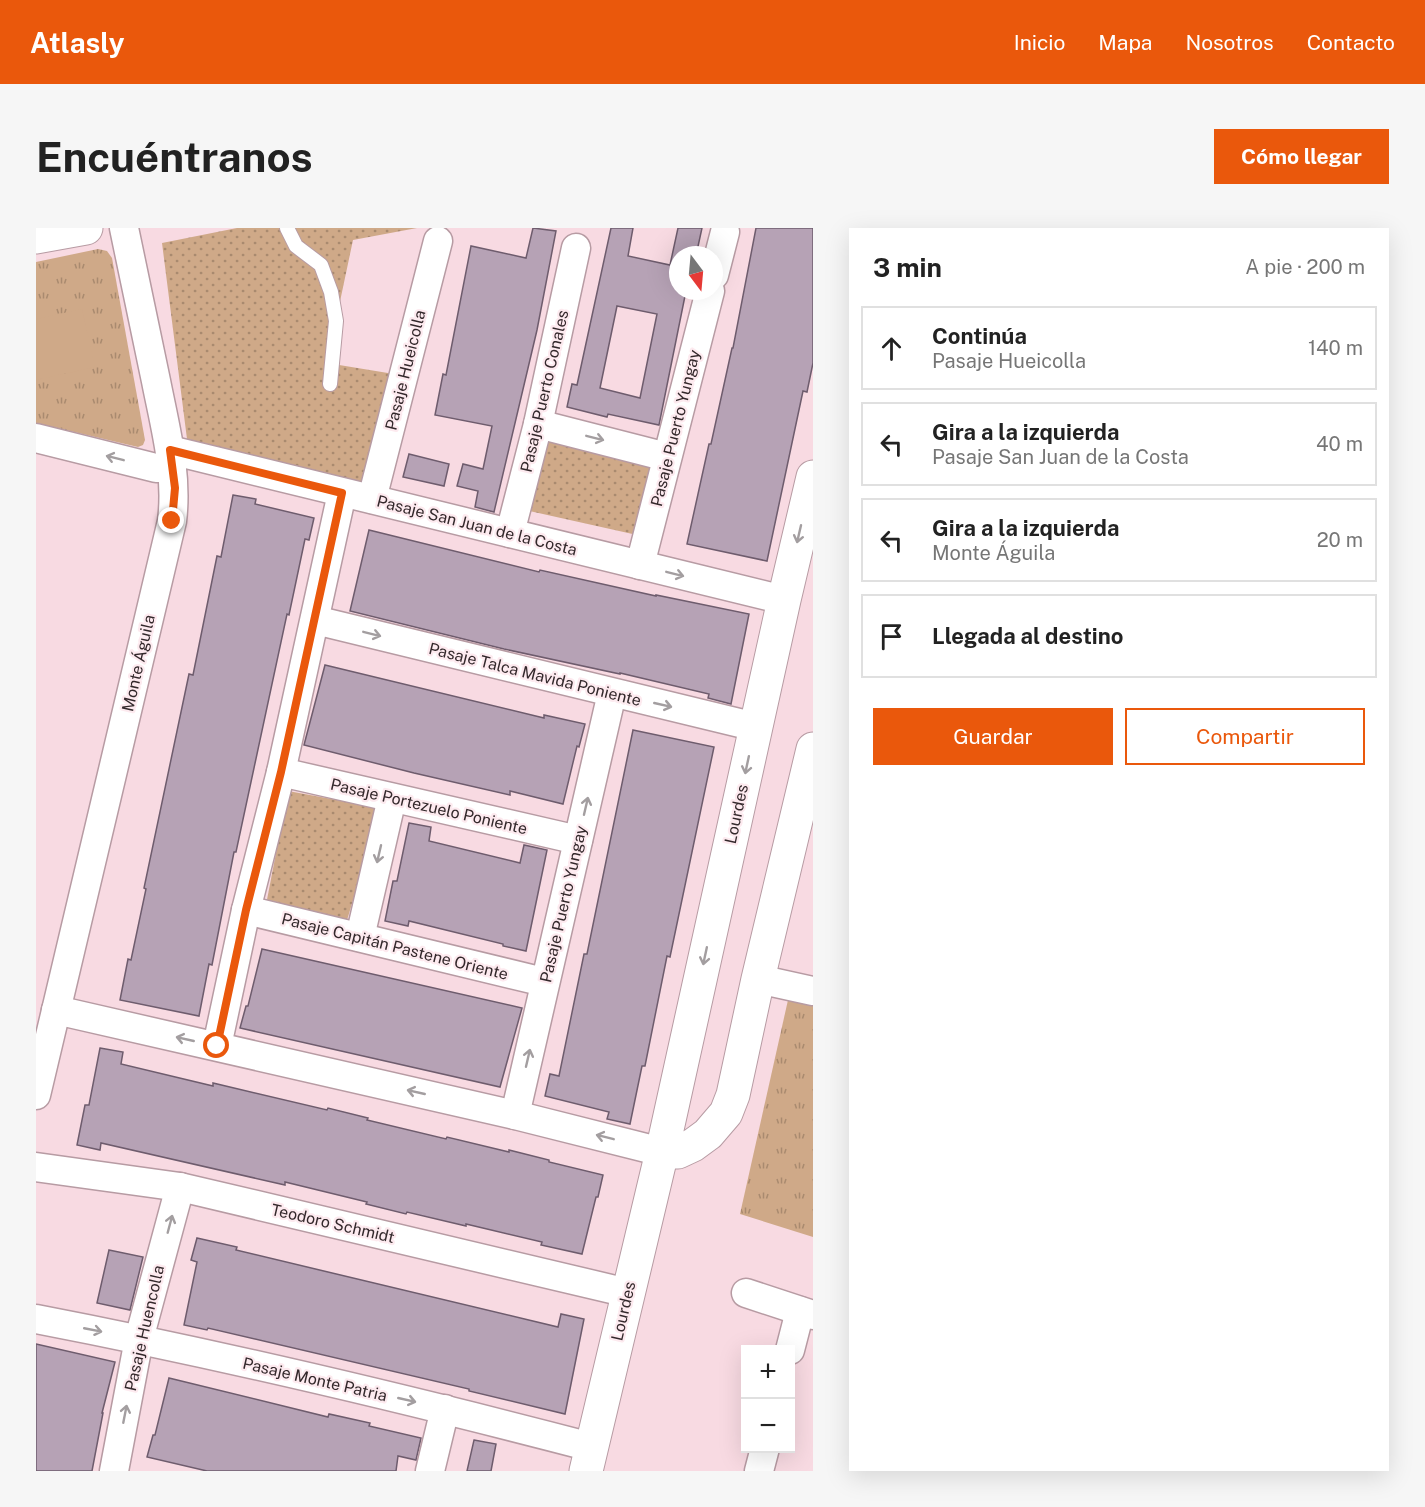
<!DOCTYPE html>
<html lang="es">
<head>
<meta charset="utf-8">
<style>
  body { margin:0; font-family:"Public Sans",sans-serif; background:#f6f6f6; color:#222 }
  .controls { position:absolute; right:18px; bottom:18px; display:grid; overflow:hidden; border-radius:0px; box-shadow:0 6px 24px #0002 }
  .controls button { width:54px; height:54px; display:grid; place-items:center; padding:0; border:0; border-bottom:2px solid #e0e0e0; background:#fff; color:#222; font:30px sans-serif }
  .compass { position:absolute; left:633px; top:18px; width:54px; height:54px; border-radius:50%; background:#fff; box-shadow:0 6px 24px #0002; rotate:164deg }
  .stop { position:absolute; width:18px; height:18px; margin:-14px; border:4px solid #ea580c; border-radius:50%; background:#fff }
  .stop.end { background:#ea580c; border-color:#fff; box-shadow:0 2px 6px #0008 }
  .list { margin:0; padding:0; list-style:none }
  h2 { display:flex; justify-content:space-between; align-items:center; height:78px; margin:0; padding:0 24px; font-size:26px }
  h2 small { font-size:20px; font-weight:400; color:#767676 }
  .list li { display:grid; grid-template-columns:39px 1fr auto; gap:18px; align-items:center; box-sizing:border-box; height:84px; margin:0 12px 12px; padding:0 12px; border:2px solid #e0e0e0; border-radius:0px }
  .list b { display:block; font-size:22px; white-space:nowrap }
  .list p { margin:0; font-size:20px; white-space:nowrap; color:#767676 }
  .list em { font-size:20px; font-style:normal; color:#767676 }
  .actions { display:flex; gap:12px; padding:18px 24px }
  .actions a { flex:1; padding:14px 0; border:2px solid #ea580c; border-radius:0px; text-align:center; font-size:21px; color:#ea580c }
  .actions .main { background:#ea580c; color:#fff }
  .icon { flex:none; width:33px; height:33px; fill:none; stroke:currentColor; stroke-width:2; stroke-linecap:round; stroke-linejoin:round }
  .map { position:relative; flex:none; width:777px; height:1243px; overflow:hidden; border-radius:0px }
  header { display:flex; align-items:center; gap:36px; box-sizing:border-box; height:84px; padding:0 30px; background:#ea580c; color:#fff }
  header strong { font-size:28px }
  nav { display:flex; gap:33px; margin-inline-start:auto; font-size:21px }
  .intro { display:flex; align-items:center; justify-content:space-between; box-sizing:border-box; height:144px; padding:0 36px }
  h1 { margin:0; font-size:42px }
  .button { padding:15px 27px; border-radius:0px; background:#ea580c; color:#fff; font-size:21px; font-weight:700 }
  main { display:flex; gap:36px; padding:0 36px }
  aside { flex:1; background:#fff; border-radius:0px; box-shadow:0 6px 24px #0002 }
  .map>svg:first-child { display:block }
</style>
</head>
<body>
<header>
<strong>Atlasly</strong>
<nav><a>Inicio</a><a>Mapa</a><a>Nosotros</a><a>Contacto</a></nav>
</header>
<div class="intro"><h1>Encuéntranos</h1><a class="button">Cómo llegar</a></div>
<main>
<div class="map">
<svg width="777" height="1243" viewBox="0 0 777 1243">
  <defs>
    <pattern id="grass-dots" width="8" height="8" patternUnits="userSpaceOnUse" patternTransform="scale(1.5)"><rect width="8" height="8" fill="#cfa988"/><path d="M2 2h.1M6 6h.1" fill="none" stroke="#a98a6f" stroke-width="1.8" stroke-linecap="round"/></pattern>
    <pattern id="park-tufts" width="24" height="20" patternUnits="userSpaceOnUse" patternTransform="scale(1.5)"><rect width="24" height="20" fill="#cfa988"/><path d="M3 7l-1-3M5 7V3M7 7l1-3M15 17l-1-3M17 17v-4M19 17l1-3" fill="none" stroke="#a98a6f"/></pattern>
  </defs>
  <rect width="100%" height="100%" fill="#f8dae2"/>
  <!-- grass -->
  <g fill="url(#grass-dots)">
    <polygon points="201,0 381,0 317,12 291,135 358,146 328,255 151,211 126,15"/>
    <polygon points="506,208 618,233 601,307 489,282"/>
    <polygon points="252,563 345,580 308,702 229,682"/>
  </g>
  <!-- park -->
  <g fill="url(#park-tufts)">
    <polygon points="62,21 71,23 76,30 109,212 107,217 102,219 0,195 0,34"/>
    <polygon points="752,772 777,778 777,1009 704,986"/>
  </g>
  <!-- pitch -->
  <polygon fill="#cfa988" points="46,81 59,139 0,152 0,91"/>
  <!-- building -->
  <g fill="#b6a2b5" stroke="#6e5c6d" stroke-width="1.5" fill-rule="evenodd">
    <polygon points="497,0 520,3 501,102 458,284 439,279 442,263 421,258 427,236 447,241 456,198 399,187 407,146 410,147 435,18 490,30"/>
    <path d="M575 0H597L592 28 634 37 642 0H666L661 23 658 22 657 27H642V63H650L623 197 572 186 571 189 531 179 536 156 541 157ZM581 78 621 86 604 170 564 160Z"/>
    <polygon points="720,0 777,0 777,135 771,164 767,163 731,333 651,316 673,216 675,216 696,120 697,120"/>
    <polygon points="373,226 413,236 408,258 367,249"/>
    <polygon points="197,267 220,271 219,276 278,290 273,312 269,311 253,387 251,386 200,624 198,624 176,737 173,736 163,788 84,772 92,731 95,732 110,661 108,660 153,446 157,447 181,328 185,329"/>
    <polygon points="333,302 503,344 504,342 620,368 620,367 713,386 695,476 672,470 673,466 584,445 584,446 468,421 314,383"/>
    <polygon points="289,437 508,490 508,487 549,496 543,519 541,518 527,576 474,563 474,567 378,545 268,517"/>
    <polygon points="597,502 678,519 634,729 631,728 609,838 606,838 594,896 571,891 573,884 509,868 514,846 523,848 548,726 551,726"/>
    <polygon points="373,595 395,599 393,613 484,635 488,617 511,622 490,723 467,718 467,716 373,693 372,698 349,693 357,653 361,653"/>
    <polygon points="226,721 486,780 464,859 204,800 210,778 212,778"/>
    <polygon points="64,820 87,824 85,836 177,858 177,855 291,882 292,880 332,890 331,892 410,911 411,909 473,924 473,922 513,932 513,934 567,947 562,969 560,969 546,1026 505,1017 506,1014 430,996 430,998 371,984 370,986 330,976 331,974 249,954 249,957 65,915 64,922 41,917 49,877 53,877"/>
    <polygon points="161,1010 201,1019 200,1022 522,1099 525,1086 548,1091 529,1186 433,1163 433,1161 172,1100 171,1102 148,1097 161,1034 155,1032"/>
    <polygon points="73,1022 107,1029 94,1082 61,1075"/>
    <polygon points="0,1116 79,1134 66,1185 67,1185 56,1243 0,1243"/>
    <polygon points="133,1150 292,1189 293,1186 334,1195 333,1198 385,1210 380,1232 362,1228 360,1243 171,1243 111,1229 117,1207 119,1207"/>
    <polygon points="438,1212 460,1216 455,1243 431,1243"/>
  </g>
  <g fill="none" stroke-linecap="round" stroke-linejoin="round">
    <defs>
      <polyline id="lane" points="251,0 260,18 285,37 295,64 300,93 294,156"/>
      <g id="street">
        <polyline points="678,47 689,4"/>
        <polyline points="502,196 631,229"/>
        <polyline points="0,210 120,240 136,240"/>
        <polyline points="134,222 748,372"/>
        <polyline points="336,271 402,13"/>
        <polyline points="474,305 502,196 540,20"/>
        <polyline points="604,337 674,63"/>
        <polyline points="279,392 720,499"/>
        <polyline points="245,544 542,612"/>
        <polyline points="210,682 508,754"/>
        <polyline points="324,709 356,570"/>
        <polyline points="722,751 777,763"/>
        <polyline points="20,782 479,887 626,924"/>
        <polyline points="181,818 210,682 245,544 306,265"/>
        <path d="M0 867 136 293C142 245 129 199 120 153 109 102 99 51 88 0"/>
        <polyline points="479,887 576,465"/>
        <polyline points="0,939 144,959 592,1065"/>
        <polyline points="710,1065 777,1087"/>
        <path d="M0 1091C187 1127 371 1171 555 1219"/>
        <polyline points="754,1122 764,1083"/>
        <polyline points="78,1243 103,1111 144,959"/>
        <polyline points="394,1243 409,1181"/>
        <polyline points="723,1243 729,1220"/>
      </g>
      <g id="secondary">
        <polyline points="0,9 50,0"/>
        <polyline points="626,924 642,924 657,917 672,906 690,885 697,867 722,751 777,521"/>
        <polyline points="550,1243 626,924 748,372 777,249"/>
      </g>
    </defs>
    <!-- lane casing -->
    <use href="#lane" stroke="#b79ba3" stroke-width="16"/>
    <!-- street casing -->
    <use href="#street" stroke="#b79ba3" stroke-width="31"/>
    <!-- secondary casing -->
    <use href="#secondary" stroke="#b79ba3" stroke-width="35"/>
    <!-- lane -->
    <use href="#lane" stroke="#fff" stroke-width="14"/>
    <!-- street -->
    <use href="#street" stroke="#fff" stroke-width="28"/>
    <!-- secondary -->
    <use href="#secondary" stroke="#fff" stroke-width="33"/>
  </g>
  <!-- one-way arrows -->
  <defs><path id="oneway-shaft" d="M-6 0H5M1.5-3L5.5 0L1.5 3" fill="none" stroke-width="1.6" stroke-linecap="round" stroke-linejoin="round" transform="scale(1.5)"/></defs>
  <g stroke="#a39ea0">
    <use href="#oneway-shaft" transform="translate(559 210) rotate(14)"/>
    <use href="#oneway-shaft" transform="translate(79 230) rotate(-166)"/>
    <use href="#oneway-shaft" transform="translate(763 306) rotate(103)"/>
    <use href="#oneway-shaft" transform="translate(639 346) rotate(14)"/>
    <use href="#oneway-shaft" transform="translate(336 406) rotate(14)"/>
    <use href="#oneway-shaft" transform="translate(627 477) rotate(13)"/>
    <use href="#oneway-shaft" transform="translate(711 537) rotate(102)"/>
    <use href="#oneway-shaft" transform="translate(550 578) rotate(-77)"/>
    <use href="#oneway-shaft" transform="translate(343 626) rotate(103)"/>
    <use href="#oneway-shaft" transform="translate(669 728) rotate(102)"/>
    <use href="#oneway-shaft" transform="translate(149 811) rotate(-167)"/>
    <use href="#oneway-shaft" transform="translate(492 830) rotate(-77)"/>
    <use href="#oneway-shaft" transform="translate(380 864) rotate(-167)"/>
    <use href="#oneway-shaft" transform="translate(569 909) rotate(-166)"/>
    <use href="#oneway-shaft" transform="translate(134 996) rotate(-75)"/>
    <use href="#oneway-shaft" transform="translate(57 1102) rotate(11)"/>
    <use href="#oneway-shaft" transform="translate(371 1172) rotate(13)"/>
    <use href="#oneway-shaft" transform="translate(89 1186) rotate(-79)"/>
  </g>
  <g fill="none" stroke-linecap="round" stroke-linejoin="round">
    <!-- route -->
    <polyline stroke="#ea580c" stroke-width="8" points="136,293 139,260 134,222 306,265 245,544 210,682 181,818"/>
  </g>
  <g text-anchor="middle" stroke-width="4.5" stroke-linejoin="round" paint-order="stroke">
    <!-- street labels -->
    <g font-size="16" fill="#33282b" stroke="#fdeaef">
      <text transform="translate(369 142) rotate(-76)" y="6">Pasaje Hueicolla</text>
      <text transform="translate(508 163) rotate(-77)" y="6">Pasaje Puerto Conales</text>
      <text transform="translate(639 200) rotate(-76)" y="6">Pasaje Puerto Yungay</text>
      <text transform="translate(441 297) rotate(14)" y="6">Pasaje San Juan de la Costa</text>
      <text transform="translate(102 435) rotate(-77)" y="6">Monte Águila</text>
      <text transform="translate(499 446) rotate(14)" y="6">Pasaje Talca Mavida Poniente</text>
      <text transform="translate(393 578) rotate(13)" y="6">Pasaje Portezuelo Poniente</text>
      <text transform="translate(700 586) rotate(-78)" y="6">Lourdes</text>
      <text transform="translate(527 676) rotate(-77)" y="6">Pasaje Puerto Yungay</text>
      <text transform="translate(359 718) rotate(14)" y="6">Pasaje Capitán Pastene Oriente</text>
      <text transform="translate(297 995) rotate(13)" y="6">Teodoro Schmidt</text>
      <text transform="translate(587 1083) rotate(-77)" y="6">Lourdes</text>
      <text transform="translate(108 1100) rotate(-77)" y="6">Pasaje Huencolla</text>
      <text transform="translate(279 1151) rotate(13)" y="6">Pasaje Monte Patria</text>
    </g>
  </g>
</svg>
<div class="controls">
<button>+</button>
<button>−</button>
</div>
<svg class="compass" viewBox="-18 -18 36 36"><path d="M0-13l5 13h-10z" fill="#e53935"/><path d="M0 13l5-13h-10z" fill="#767676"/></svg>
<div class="stop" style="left:181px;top:818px"></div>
<div class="stop end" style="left:136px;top:293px"></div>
</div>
<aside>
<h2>3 min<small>A pie · 200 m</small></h2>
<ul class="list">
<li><svg class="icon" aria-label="ahead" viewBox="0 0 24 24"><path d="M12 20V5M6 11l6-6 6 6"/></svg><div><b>Continúa</b><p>Pasaje Hueicolla</p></div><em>140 m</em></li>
<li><svg class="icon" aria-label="left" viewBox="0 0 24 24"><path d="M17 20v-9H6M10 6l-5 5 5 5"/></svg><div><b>Gira a la izquierda</b><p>Pasaje San Juan de la Costa</p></div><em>40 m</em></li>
<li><svg class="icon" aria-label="left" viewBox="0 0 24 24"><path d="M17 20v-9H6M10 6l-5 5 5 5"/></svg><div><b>Gira a la izquierda</b><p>Monte Águila</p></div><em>20 m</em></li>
<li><svg class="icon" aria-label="arrive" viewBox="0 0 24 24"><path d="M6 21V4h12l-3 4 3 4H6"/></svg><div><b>Llegada al destino</b></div></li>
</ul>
<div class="actions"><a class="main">Guardar</a><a>Compartir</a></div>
</aside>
</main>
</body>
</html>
